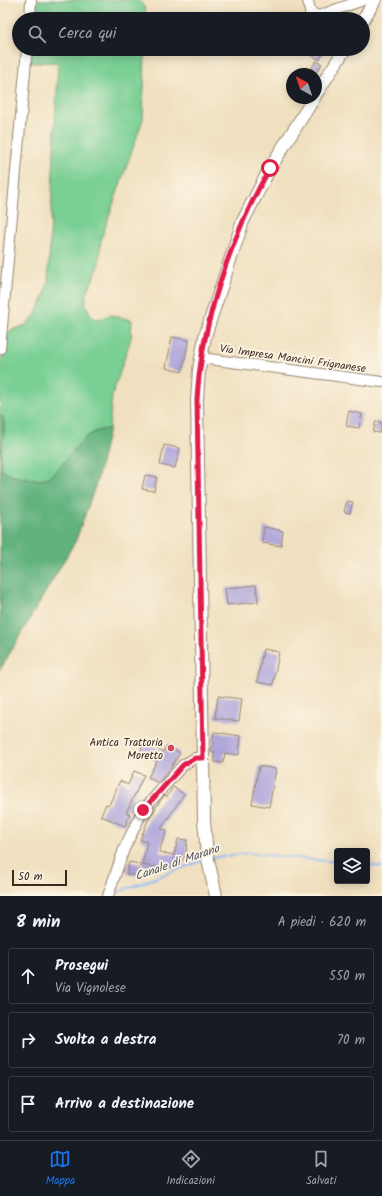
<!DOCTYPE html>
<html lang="it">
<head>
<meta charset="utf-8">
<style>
  body { margin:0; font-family:Kalam,sans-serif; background:#242831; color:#f1f3f6 }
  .controls { position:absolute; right:12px; bottom:12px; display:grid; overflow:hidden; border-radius:4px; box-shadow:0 2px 10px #0003 }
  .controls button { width:36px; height:36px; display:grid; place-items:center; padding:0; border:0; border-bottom:1px solid #363941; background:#171b24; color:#f1f3f6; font:20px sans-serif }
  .compass { position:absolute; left:286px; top:68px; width:36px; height:36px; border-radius:50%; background:#171b24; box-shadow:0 2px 10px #0003; rotate:320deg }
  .scale { position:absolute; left:12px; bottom:10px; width:55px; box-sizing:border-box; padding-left:4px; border:2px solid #3b2a1e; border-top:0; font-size:11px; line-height:14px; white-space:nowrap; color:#3b2a1e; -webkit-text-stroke:3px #fcf5e5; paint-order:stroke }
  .stop { position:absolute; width:12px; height:12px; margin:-9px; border:3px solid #e11d48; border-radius:50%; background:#fff }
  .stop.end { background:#e11d48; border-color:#fff; box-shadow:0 1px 4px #0008 }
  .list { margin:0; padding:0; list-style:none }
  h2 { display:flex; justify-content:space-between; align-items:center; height:52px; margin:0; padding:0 16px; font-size:17px }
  h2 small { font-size:13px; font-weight:400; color:#9ea1a6 }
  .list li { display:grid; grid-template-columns:26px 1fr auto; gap:12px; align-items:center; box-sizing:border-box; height:56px; margin:0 8px 8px; padding:0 8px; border:1px solid #363941; border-radius:4px }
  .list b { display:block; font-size:15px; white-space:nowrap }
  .list p { margin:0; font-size:13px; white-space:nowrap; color:#9ea1a6 }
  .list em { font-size:13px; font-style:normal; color:#9ea1a6 }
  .icon { flex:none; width:22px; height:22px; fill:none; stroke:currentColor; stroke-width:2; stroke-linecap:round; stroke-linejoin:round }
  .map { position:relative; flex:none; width:382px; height:896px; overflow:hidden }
  .search { position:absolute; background:#171b24; box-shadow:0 2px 10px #0003; left:12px; right:12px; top:12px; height:44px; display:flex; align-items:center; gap:10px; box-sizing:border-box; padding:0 14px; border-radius:22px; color:#9ea1a6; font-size:15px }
  .sheet { height:244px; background:#171b24 }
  nav { display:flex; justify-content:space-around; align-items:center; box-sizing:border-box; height:56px; border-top:1px solid #363941; background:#171b24; font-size:11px; color:#9ea1a6 }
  nav a { display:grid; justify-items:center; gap:2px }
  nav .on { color:#1a73e8 }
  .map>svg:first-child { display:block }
</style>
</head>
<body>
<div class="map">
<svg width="382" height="896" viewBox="0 0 382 896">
  <rect width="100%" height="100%" fill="#fcf5e5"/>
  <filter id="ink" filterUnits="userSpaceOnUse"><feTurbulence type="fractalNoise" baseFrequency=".025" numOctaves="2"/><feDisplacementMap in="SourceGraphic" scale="8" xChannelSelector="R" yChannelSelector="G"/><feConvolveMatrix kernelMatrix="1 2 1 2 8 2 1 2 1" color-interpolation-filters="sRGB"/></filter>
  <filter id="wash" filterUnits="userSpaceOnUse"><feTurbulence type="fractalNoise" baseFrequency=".012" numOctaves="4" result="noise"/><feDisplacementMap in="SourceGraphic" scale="16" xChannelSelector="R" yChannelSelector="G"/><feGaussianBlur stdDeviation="0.9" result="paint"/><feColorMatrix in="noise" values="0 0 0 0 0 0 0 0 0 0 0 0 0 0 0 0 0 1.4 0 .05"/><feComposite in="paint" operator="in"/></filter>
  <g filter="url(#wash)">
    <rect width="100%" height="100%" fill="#f0e0bf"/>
    <!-- green -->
    <g fill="#79cf94" stroke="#5a7c59">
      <polygon points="31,0 139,0 145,9 145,19 29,19"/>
      <path d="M25 49H145L143 119 101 239 99 266 86 294V304L90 315 97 320 110 315 132 320 131 338 112 396 109 429C78 429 69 470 42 480 27 479 14 478 1 470 0 452 4 435 3 417L0 415V367L6 335 11 330 24 326 35 316 45 294 48 283 58 62 24 63Z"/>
    </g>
    <!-- forest -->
    <path fill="#62b27e" stroke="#4e6e4e" d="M0 415C9 423 2 439 1 450 0 456 1 463 1 470 11 476 19 478 30 479 34 479 39 481 42 480 65 476 75 429 109 429L97 481 76 540 0 670Z"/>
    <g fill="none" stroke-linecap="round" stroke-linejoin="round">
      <!-- stream -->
      <g stroke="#8bbaf6" stroke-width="2">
        <polyline points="211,858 247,853 337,862"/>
        <polyline points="367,865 382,867"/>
        <polyline points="118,892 203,860"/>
      </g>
    </g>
    <g id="blocks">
      <!-- building -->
      <g fill="#aba2da">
        <polygon points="303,49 327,49 319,60"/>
        <polygon points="316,61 322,64 315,74 308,74"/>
        <polygon points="172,337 189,340 182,372 166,368"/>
        <polygon points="349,411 362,414 359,428 346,426"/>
        <polygon points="376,421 382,423 380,433 373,432"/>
        <polygon points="164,445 180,448 175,468 160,465"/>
        <polygon points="145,475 157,477 154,491 142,489"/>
        <polygon points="347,501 353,502 350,513 344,512"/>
        <polygon points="264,527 283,531 281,546 262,543"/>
        <polygon points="256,585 258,602 227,605 225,588"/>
        <polygon points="263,649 279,652 273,685 257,682"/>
        <polygon points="218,696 242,699 239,721 215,718"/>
        <polygon points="214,732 241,736 239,755 225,753 223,763 215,762 214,753 211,752"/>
        <polygon points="145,742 163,752 167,745 180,753 170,769 158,783 148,777 157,761 140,752"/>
        <polygon points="259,766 276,769 269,807 252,804"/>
        <polygon points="134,771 144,775 126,813 130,814 125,826 101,816 106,804 109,805 120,781 128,785"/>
        <polygon points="173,787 184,794 161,829 167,830 159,852 174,855 178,839 187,840 186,854 179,866 162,868 142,865 147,842 140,840 148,820 160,801 165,795 167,797"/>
        <polygon points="129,862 140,864 138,876 127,874"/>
      </g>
    </g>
  </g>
  <g filter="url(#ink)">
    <use href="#blocks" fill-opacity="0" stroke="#96856e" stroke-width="1"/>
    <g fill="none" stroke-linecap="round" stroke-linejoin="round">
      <defs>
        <g id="minor">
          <polyline points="308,0 310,12 318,16 363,0"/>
          <polyline points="30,19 31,0"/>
          <polyline points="0,349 27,49"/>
          <polyline points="201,358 382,382"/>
          <polyline points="108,896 124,849 143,810 183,765 195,758 203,758"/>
        </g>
        <g id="major">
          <polyline points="363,20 375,0"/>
          <polyline points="316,94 345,49"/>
          <polyline points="216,896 207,855 204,821 197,400 199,370 205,336 243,221 270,168 314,98"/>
        </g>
      </defs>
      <!-- minor casing -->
      <use href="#minor" stroke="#96856e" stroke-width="12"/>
      <!-- major casing -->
      <use href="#major" stroke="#96856e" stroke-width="14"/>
      <!-- minor -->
      <use href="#minor" stroke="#fff" stroke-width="10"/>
      <!-- major -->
      <use href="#major" stroke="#fff" stroke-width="12"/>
    </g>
  </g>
  <g fill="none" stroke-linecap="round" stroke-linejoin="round" filter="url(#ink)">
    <!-- route -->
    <path stroke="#e11d48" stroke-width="5" d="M143 810 183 765 195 758H203L197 400C201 323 232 234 270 168"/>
  </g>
  <!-- markers -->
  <circle fill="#d1495b" stroke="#fcf5e5" stroke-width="1.5" cx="171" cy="748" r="4"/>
  <g text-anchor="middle" stroke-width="3.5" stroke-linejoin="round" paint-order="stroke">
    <!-- street labels -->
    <g font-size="11" fill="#3b2a1e" stroke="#fcf5e5">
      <text transform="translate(293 358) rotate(8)" y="4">Via Impresa Mancini Frignanese</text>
    </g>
    <!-- poi labels -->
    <g font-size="11" fill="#3b2a1e" stroke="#fcf5e5" text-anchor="end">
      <text x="163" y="746">Antica Trattoria<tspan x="163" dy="13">Moretto</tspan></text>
    </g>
    <!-- water labels -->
    <g font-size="12" font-style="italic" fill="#53555f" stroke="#fcf5e5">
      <text transform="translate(177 862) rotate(-19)" y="4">Canale di Marano</text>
    </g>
  </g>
</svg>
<div class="controls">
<button><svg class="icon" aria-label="layers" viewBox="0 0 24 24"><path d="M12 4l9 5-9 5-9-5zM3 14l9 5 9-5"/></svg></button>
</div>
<svg class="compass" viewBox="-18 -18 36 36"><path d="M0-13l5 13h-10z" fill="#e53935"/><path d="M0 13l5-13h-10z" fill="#9ea1a6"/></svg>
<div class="scale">50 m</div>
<div class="stop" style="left:270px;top:168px"></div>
<div class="stop end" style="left:143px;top:810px"></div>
<div class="search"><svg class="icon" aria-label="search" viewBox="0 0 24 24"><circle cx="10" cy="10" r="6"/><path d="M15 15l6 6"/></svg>Cerca qui</div>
</div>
<section class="sheet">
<h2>8 min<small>A piedi · 620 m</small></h2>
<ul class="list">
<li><svg class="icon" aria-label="ahead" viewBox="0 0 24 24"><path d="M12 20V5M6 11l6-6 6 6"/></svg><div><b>Prosegui</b><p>Via Vignolese</p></div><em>550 m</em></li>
<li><svg class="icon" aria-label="right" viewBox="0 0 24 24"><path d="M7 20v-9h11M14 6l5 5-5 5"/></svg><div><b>Svolta a destra</b></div><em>70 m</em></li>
<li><svg class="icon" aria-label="arrive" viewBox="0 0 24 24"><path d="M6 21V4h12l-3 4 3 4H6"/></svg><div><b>Arrivo a destinazione</b></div></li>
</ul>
</section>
<nav>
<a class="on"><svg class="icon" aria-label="map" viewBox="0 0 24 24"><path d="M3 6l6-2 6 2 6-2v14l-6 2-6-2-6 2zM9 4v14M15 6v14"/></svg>Mappa</a>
<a><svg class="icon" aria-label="directions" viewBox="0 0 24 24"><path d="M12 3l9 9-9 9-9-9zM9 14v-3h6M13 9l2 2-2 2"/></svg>Indicazioni</a>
<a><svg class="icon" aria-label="saved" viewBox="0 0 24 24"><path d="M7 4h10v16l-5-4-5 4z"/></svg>Salvati</a>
</nav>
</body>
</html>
